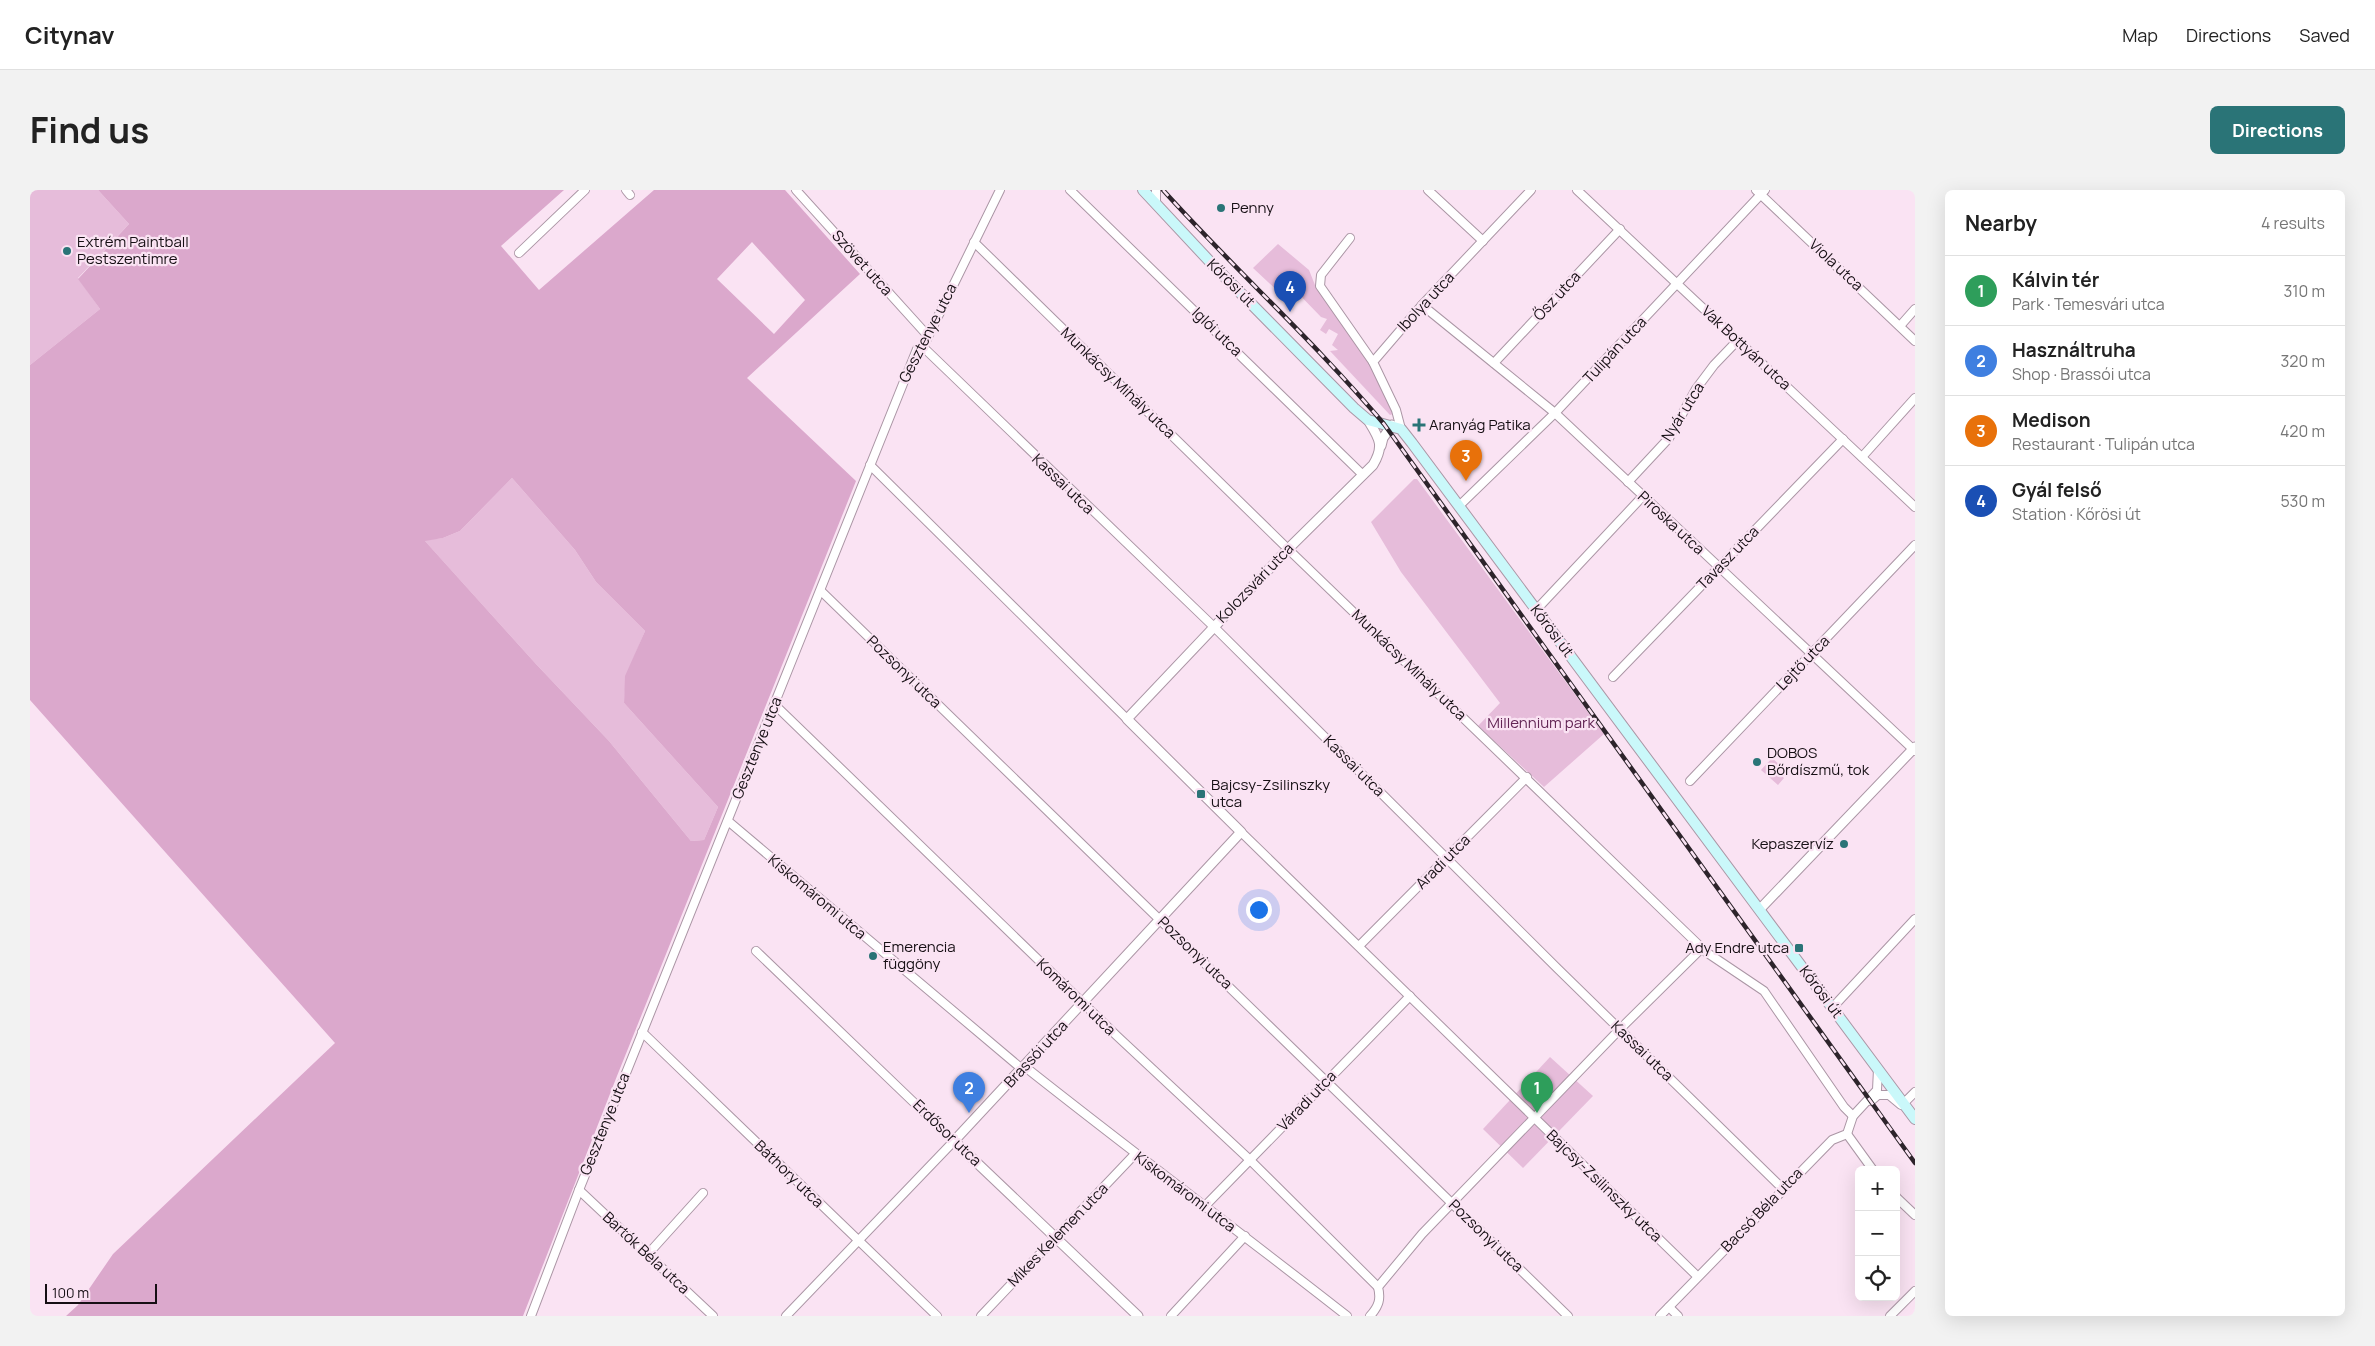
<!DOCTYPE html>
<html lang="en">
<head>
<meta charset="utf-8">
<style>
  body { margin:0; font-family:Manrope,sans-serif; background:#f2f2f2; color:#222 }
  .controls { position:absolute; right:15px; bottom:15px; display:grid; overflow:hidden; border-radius:8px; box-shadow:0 5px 20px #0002 }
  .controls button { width:45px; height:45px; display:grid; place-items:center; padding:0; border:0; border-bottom:1px solid #e0e0e0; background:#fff; color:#222; font:25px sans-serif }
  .scale { position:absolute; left:15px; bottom:12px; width:112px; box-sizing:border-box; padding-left:5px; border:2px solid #160f14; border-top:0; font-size:14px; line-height:18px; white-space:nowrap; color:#160f14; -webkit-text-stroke:4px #fae3f3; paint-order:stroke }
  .you { position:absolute; left:1228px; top:719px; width:18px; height:18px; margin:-12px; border:4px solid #fff; border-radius:50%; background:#1a73e8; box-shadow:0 0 0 8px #1a73e833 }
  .badge { display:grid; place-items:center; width:32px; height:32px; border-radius:50%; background:#2a7477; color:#fff; font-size:16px; font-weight:700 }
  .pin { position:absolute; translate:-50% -41px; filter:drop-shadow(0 1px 2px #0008) }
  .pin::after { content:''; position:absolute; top:26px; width:18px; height:15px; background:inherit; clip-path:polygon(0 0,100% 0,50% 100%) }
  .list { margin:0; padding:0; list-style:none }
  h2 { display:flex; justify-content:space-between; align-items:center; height:65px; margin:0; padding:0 20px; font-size:21px }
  h2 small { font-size:16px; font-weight:400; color:#767676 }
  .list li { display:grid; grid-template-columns:32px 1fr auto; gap:15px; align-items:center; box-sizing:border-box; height:70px; padding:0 20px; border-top:1px solid #e0e0e0 }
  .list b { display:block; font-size:19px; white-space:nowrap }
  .list p { margin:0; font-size:16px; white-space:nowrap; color:#767676 }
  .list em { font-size:16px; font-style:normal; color:#767676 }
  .icon { flex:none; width:28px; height:28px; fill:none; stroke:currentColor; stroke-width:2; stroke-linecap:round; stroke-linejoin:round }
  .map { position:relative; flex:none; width:1885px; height:1126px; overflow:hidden; border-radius:8px }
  header { display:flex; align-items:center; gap:30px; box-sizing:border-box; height:70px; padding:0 25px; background:#fff; border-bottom:1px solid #e0e0e0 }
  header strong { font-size:24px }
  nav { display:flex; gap:28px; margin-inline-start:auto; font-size:18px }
  .intro { display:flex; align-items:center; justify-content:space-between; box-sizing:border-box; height:120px; padding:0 30px }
  h1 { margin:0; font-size:35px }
  .button { padding:12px 22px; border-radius:8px; background:#2a7477; color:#fff; font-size:18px; font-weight:700 }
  main { display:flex; gap:30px; padding:0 30px }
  aside { flex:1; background:#fff; border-radius:8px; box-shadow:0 5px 20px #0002 }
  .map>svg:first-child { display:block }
</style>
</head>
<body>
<header>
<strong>Citynav</strong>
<nav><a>Map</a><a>Directions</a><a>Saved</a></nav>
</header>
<div class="intro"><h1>Find us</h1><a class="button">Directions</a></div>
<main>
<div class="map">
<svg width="1885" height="1126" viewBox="0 0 1885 1126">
  <rect width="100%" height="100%" fill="#fae3f3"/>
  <!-- green -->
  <g fill="#e6bcda">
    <polygon points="0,0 68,0 99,34 48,88 70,119 0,175"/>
    <polygon points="1248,54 1279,80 1287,100 1301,116 1337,168 1362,218 1363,224 1360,225 1300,161 1308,160 1302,155 1308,144 1299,139 1296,144 1290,140 1297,129 1291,127 1261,96 1252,105 1223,78"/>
    <polygon points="482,288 545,360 566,392 615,441 596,486 594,513 688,617 674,650 661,651 579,551 506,474 394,350 413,348 430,341"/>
    <polygon points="1384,289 1387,289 1574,544 1514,597 1448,536 1470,513 1371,382 1341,332"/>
    <polygon points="1742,568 1752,577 1747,582 1754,588 1748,595 1731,580"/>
    <polygon points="1520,867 1563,906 1493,978 1453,939"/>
  </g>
  <!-- forest -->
  <path fill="#dba8cc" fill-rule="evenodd" d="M68 0H534L471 56 509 100 624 0H755L830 84 717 188 826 291 587 886 493 1126H36L48 1115 83 1064 305 853 0 510V175L70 119 48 89 99 34ZM722 52 775 110 744 144 687 89ZM482 288 545 360 566 392 615 441 595 486 594 513 688 617 674 650 661 651 579 551 506 474 395 351 413 348 430 341Z"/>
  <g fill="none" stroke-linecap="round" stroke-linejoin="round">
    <defs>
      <g id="minor">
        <polyline points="596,0 600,5"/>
        <polyline points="766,0 898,146"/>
        <polyline points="1040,0 1333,285"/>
        <polyline points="1398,0 1453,51"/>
        <polyline points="1547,0 1885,317"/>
        <polyline points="1726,0 1885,151"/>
        <polyline points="1126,14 1126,0"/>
        <polyline points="1320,48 1291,85 1290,96 1343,172"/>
        <polyline points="944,52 1258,359 1676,762 1734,801 1814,917 1823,926"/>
        <polyline points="489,63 555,0"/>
        <polyline points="1392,115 1525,223 1885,561"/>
        <polyline points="1870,136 1885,119"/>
        <polyline points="893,157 1183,436 1528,779 1752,998"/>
        <polyline points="1464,173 1590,39"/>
        <polyline points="1371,239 1366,220 1343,172 1392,115 1501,0"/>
        <polyline points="1832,267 1885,208"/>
        <polyline points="840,275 1097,529"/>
        <polyline points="1598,292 1639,248 1666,199 1684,175 1708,150"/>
        <polyline points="1430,315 1525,223 1735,0"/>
        <polyline points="791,401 1538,1126"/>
        <polyline points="1507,419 1613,306"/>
        <polyline points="1583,487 1813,249"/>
        <polyline points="745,515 1087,846 1220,970 1348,1097"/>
        <polyline points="1660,591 1885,355"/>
        <polyline points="698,631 992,879"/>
        <polyline points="1211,642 1667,1086"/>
        <polyline points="1329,756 1497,587"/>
        <polyline points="726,761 924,951 756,1126"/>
        <polyline points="1803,817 1885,729"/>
        <polyline points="612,842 907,1126"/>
        <path d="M994 876C1101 961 1210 1042 1317 1126"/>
        <polyline points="1841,911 1848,905 1859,905 1871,915"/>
        <polyline points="1874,913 1885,902"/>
        <polyline points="1817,944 1843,980"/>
        <polyline points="549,1000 683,1126"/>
        <polyline points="1866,1007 1885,1025"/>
        <polyline points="1175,1016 1380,806"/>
        <polyline points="618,1064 673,1003"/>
        <polyline points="1639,1117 1648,1126"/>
        <polyline points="501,1126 549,1000 887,159 893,157 970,0"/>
        <polyline points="951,1126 1105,964"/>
        <polyline points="1141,1126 1215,1046"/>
        <path d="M1340 1126C1349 1116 1351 1109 1348 1097L1392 1044 1590 839 1672 758"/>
        <polyline points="1630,1126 1802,950 1817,944 1823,926 1847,900 1848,879"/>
        <polyline points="1860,1126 1885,1101"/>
      </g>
      <g id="tertiary">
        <polyline points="1351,256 1353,248 1362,235"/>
        <polyline points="1730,719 1885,557"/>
        <path d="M1108 1126 924 951 1211 642 1097 529 1258 359 1343 275C1355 255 1349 248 1338 230"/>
      </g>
      <polyline id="secondary" points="1113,0 1183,75 1324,218 1338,230 1371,239 1382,253 1885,929"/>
    </defs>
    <!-- minor casing -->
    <use href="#minor" stroke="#ab96a5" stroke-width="10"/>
    <!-- tertiary casing -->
    <use href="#tertiary" stroke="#ab96a5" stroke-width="11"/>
    <!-- secondary casing -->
    <use href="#secondary" stroke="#ab96a5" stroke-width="12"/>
    <!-- minor -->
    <use href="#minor" stroke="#fff" stroke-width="8"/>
    <!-- tertiary -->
    <use href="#tertiary" stroke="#fff" stroke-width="9"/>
    <!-- secondary -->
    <use href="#secondary" stroke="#caf8fa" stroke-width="10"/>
    <defs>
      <path id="rail" d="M1133 0C1205 80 1285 152 1354 234L1885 973"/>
    </defs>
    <!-- rail casing -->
    <use href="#rail" stroke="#2d242b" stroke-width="4.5"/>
    <!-- rail -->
    <use href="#rail" stroke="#fae3f3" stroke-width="2.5" stroke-dasharray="8" stroke-linecap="butt"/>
  </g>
  <!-- markers -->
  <g fill="#2a7477" stroke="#fae3f3" stroke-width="2">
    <circle cx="1191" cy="18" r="5"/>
    <circle cx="37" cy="61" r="5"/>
    <path d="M1386.5 227.5h5v5h5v5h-5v5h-5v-5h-5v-5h5z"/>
    <circle cx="1727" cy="572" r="5"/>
    <rect x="1166" y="599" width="10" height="10" rx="2.5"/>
    <circle cx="1814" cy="654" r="5"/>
    <rect x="1764" y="753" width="10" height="10" rx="2.5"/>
    <circle cx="843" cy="766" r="5"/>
  </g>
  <g text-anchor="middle" stroke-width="4.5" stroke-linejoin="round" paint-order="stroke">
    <!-- poi labels -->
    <g font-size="15" fill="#160f14" stroke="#fae3f3" text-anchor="start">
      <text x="1201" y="23">Penny</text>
      <text x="47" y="57">Extrém Paintball<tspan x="47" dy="17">Pestszentimre</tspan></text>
      <text x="1399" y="240">Aranyág Patika</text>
      <text x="1737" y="568">DOBOS<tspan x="1737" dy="17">Bőrdíszmű, tok</tspan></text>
      <text x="1181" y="600">Bajcsy-Zsilinszky<tspan x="1181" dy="17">utca</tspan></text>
      <text x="1804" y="659" text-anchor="end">Kepaszervíz</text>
      <text x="853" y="762">Emerencia<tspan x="853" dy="17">függöny</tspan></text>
      <text x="1759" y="763" text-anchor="end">Ady Endre utca</text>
    </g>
    <!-- street labels -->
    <g font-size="15" fill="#160f14" stroke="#fae3f3">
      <text transform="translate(832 73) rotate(48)" y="5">Szövet utca</text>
      <text transform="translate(1806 75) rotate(43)" y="5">Viola utca</text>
      <text transform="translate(1201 93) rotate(45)" y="5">Kőrösi út</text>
      <text transform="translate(1527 106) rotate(-47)" y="5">Ősz utca</text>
      <text transform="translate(1396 112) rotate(-47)" y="5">Ibolya utca</text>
      <text transform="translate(1187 142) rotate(44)" y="5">Iglói utca</text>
      <text transform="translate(898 143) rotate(-63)" y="5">Gesztenye utca</text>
      <text transform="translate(1716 158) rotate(43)" y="5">Vak Bottyán utca</text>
      <text transform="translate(1585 160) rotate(-47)" y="5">Tulipán utca</text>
      <text transform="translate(1088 193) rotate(44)" y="5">Munkácsy Mihály utca</text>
      <text transform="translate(1653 222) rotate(-58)" y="5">Nyár utca</text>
      <text transform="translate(1033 294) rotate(44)" y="5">Kassai utca</text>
      <text transform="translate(1641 333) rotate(43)" y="5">Piroska utca</text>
      <text transform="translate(1698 368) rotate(-46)" y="5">Tavasz utca</text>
      <text transform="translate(1225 393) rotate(-46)" y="5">Kolozsvári utca</text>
      <text transform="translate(1522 441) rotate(53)" y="5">Kőrösi út</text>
      <text transform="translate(1773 473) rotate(-46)" y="5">Lejtő utca</text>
      <text transform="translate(1379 475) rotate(44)" y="5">Munkácsy Mihály utca</text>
      <text transform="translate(874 482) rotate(44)" y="5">Pozsonyi utca</text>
      <text transform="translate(727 558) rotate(-68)" y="5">Gesztenye utca</text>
      <text transform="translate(1324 576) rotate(45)" y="5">Kassai utca</text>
      <text transform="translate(1413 672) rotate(-45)" y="5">Aradi utca</text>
      <text transform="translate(787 707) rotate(40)" y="5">Kiskomáromi utca</text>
      <text transform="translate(1165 763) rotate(44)" y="5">Pozsonyi utca</text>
      <text transform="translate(1791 802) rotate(53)" y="5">Kőrösi út</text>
      <text transform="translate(1046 807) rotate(44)" y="5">Komáromi utca</text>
      <text transform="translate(1612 861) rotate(44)" y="5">Kassai utca</text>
      <text transform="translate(1006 864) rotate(-47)" y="5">Brassói utca</text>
      <text transform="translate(1277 911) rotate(-46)" y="5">Váradi utca</text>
      <text transform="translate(575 934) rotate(-68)" y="5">Gesztenye utca</text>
      <text transform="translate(917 943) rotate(44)" y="5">Erdősor utca</text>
      <text transform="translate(759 984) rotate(44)" y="5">Báthory utca</text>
      <text transform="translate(1574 996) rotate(44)" y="5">Bajcsy-Zsilinszky utca</text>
      <text transform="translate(1155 1002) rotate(37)" y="5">Kiskomáromi utca</text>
      <text transform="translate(1732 1020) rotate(-46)" y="5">Bacsó Béla utca</text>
      <text transform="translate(1028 1045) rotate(-46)" y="5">Mikes Kelemen utca</text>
      <text transform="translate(1456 1046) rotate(44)" y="5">Pozsonyi utca</text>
      <text transform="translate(616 1063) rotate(43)" y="5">Bartók Béla utca</text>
    </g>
    <!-- park labels -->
    <g font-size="15" fill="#632655" stroke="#fae3f3">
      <text x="1511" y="538">Millennium park</text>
    </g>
  </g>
</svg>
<div class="controls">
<button>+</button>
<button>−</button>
<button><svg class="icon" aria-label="locate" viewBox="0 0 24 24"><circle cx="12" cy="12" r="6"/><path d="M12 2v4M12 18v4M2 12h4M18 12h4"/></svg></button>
</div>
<div class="scale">100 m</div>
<div class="you"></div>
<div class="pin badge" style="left:1507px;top:923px;background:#2e9e5b">1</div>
<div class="pin badge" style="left:939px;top:923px;background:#3f7fe0">2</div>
<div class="pin badge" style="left:1436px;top:291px;background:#e8710a">3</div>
<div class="pin badge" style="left:1260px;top:122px;background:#1a4fb4">4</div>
</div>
<aside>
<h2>Nearby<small>4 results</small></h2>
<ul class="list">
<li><span class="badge" style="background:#2e9e5b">1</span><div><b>Kálvin tér</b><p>Park · Temesvári utca</p></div><em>310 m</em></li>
<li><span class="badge" style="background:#3f7fe0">2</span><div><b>Használtruha</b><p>Shop · Brassói utca</p></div><em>320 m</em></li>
<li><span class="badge" style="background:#e8710a">3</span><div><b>Medison</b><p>Restaurant · Tulipán utca</p></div><em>420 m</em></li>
<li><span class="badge" style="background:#1a4fb4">4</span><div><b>Gyál felső</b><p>Station · Kőrösi út</p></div><em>530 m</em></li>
</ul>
</aside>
</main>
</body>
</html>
